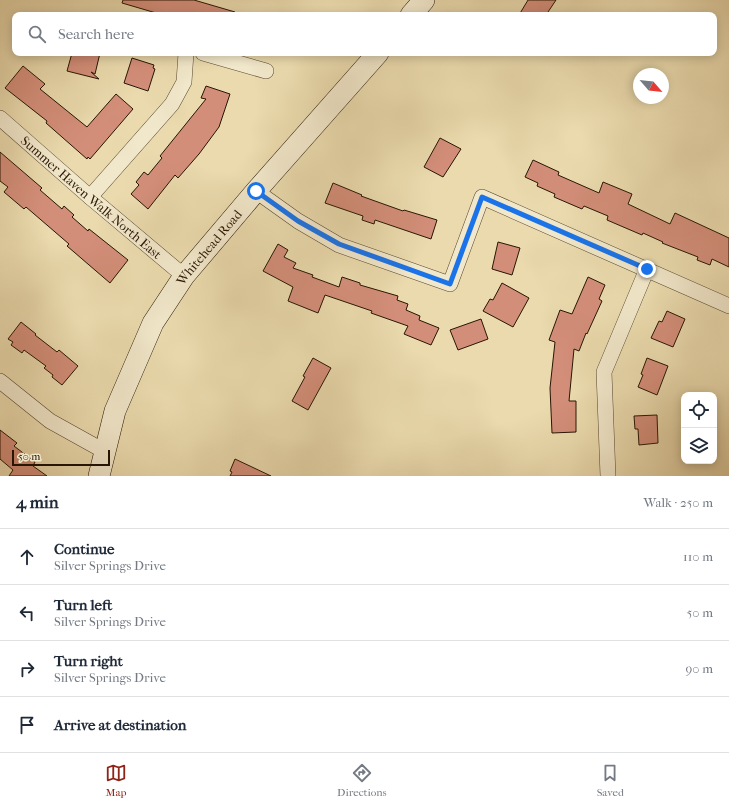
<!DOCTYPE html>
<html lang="en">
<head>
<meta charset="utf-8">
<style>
  body { margin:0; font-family:"IM FELL French Canon",serif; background:#f6f6f7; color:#1f2937 }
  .controls { position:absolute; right:12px; bottom:12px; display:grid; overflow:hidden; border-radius:8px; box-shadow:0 2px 10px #0003 }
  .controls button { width:36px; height:36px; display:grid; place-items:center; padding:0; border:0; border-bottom:1px solid #e0e1e3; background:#fff; color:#1f2937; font:20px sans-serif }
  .compass { position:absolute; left:633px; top:68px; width:36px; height:36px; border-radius:50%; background:#fff; box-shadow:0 2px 10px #0003; rotate:118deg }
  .scale { position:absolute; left:12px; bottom:10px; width:98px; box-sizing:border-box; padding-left:4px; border:2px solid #281503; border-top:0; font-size:11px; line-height:14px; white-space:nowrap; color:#281503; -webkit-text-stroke:3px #f1e7ca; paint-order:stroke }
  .stop { position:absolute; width:12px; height:12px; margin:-9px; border:3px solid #1a73e8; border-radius:50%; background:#fff }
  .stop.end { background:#1a73e8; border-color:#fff; box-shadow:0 1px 4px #0008 }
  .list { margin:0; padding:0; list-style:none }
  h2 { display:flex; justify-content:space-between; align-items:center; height:52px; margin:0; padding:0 16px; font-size:17px }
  h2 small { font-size:13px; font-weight:400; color:#747a83 }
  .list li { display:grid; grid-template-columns:26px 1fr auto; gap:12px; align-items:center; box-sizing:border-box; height:56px; padding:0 16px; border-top:1px solid #e0e1e3 }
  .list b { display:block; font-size:15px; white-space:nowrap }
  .list p { margin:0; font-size:13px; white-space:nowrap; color:#747a83 }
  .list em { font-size:13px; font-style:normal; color:#747a83 }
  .icon { flex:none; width:22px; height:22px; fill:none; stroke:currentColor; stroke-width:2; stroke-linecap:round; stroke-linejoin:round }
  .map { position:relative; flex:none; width:729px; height:476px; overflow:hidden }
  .search { position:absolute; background:#fff; box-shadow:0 2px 10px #0003; left:12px; right:12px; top:12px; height:44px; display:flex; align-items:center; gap:10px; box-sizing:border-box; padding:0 14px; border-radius:8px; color:#747a83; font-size:15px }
  .sheet { height:276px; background:#fff }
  nav { display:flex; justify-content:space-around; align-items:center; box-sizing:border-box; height:56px; border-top:1px solid #e0e1e3; background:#fff; font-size:11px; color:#747a83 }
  nav a { display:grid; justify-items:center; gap:2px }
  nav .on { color:#8f2418 }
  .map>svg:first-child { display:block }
</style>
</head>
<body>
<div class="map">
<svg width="729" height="476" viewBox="0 0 729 476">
  <rect width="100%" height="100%" fill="#eadaad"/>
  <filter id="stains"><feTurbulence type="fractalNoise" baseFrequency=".005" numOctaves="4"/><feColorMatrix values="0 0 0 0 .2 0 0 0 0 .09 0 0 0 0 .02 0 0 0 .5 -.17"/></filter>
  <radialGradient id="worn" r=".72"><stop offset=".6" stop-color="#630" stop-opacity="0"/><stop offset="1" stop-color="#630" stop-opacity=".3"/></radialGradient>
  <!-- building -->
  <g fill="#d38e79" stroke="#281503">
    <polygon points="123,0 194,0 235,12 234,15 163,15 122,3"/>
    <polygon points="528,0 556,0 546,15 519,15"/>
    <polygon points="72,53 100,53 95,74 91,72 99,79 67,71"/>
    <polygon points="132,58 154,65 153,68 155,69 148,91 124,83"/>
    <polygon points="23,66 45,84 40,89 87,127 116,94 133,109 90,159 88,157 87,159 46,123 47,121 5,88"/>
    <polygon points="206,86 230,94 219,127 199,154 178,178 175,175 148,209 131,194 139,185 136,182 144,172 148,175 162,158 160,156 206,99 201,98"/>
    <polygon points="440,138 461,149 443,177 424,167"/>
    <polygon points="0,152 42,188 40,190 62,209 64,206 74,215 72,217 88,231 89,229 128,260 110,283 67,246 69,244 26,207 24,209 4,192 8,187 0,181"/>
    <polygon points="533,160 559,172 558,175 599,193 603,182 632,194 628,204 670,224 675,213 729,238 729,267 712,259 710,265 697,260 698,257 662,243 663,242 643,233 642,235 607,220 608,216 584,206 582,209 554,197 555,194 537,186 538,183 525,177"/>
    <polygon points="333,183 362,195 361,196 403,211 404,210 437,220 431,239 375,220 374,224 362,220 363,216 325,203"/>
    <polygon points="498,242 520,248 512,275 492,269"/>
    <polygon points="278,244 288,250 284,257 296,263 293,268 313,275 312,277 339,287 342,277 360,283 360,285 398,296 397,300 408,304 406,310 420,316 419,320 439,328 431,345 404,334 408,326 371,313 372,311 325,295 318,313 288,301 293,287 263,271"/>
    <polygon points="588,277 605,285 599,299 602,301 587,334 586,333 579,351 574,349 569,401 576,401 576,432 552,433 550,388 555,342 549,340 560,310 572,314"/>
    <polygon points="502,283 529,298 513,327 483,311 490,299 493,300"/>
    <polygon points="667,311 685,319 673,347 651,338 659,321 662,322"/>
    <polygon points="481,319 488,339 458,350 450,330"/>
    <polygon points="21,322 36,334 35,335 57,352 59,350 78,366 62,385 52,377 53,375 44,368 46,366 24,350 22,353 11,345 13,342 8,339"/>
    <polygon points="313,358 331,368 308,410 292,401 305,377 303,376"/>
    <polygon points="647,358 668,366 657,395 638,387 643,375 641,374"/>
    <polygon points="657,415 658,443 639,445 638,429 635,429 634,416"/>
    <polygon points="0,430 17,443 14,446 35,462 33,466 47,476 9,476 13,470 0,459"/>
    <polygon points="235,459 271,476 230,476 232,472 230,471"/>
  </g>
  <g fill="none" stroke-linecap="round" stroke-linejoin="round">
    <defs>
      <g id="street">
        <polyline points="203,53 266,71"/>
        <path id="s1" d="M0 118 90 197 184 276"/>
        <polyline points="256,191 298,221 339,245 450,284 482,197 729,306"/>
        <polyline points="90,197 172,104 184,82 186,53"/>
        <polyline points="0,381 50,421 104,451"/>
        <polyline points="608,476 604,372 647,269"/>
      </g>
      <g id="secondary">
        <polyline points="411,15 424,0"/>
        <path id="s2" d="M99 476 115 411 153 323 184 276 256 191 378 53"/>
      </g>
    </defs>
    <!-- street casing -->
    <use href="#street" stroke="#58462e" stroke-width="16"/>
    <!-- secondary casing -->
    <use href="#secondary" stroke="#281503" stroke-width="22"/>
    <!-- street -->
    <use href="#street" stroke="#f1e7ca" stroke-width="15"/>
    <!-- secondary -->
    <use href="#secondary" stroke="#f1e7ca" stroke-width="21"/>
  </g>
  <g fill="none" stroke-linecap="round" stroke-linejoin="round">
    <!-- route -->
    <polyline stroke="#1a73e8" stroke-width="5" points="256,191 298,221 339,244 450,284 482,197 647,269"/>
  </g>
  <g text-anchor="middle" stroke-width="3.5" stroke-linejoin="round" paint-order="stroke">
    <!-- street labels -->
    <g font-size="13" fill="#281503" stroke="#f1e7ca">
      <text dy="5" stroke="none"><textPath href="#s1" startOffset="121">Summer Haven Walk North East</textPath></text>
      <text dy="5" stroke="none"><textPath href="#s2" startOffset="257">Whitehead Road</textPath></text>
    </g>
  </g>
  <rect width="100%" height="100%" filter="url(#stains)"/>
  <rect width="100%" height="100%" fill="url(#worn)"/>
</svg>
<div class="controls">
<button><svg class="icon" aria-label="locate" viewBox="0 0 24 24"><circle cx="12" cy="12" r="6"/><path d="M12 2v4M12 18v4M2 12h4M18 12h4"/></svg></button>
<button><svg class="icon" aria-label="layers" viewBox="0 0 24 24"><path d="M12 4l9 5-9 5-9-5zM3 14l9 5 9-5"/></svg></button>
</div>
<svg class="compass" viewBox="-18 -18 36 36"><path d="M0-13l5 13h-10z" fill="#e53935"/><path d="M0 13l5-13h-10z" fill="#747a83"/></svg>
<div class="scale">50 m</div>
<div class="stop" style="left:256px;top:191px"></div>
<div class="stop end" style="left:647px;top:269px"></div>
<div class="search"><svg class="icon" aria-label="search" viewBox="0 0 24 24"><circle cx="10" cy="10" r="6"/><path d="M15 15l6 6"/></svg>Search here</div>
</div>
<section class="sheet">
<h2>4 min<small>Walk · 250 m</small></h2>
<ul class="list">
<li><svg class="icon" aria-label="ahead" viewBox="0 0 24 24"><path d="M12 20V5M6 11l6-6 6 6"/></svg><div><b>Continue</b><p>Silver Springs Drive</p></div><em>110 m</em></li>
<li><svg class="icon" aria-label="left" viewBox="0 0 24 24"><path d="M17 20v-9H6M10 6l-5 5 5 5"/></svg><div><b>Turn left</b><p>Silver Springs Drive</p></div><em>50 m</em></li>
<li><svg class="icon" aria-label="right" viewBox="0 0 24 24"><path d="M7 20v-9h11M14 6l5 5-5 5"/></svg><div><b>Turn right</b><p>Silver Springs Drive</p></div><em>90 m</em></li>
<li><svg class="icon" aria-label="arrive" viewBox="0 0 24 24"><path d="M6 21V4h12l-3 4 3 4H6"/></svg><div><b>Arrive at destination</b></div></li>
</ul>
</section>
<nav>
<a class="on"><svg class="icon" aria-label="map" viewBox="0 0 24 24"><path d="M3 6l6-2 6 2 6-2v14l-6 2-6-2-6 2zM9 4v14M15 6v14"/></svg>Map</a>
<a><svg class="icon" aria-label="directions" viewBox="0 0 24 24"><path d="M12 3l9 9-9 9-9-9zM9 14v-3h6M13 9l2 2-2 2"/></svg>Directions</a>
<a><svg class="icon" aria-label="saved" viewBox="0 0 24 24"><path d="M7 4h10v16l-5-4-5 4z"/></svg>Saved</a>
</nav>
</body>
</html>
